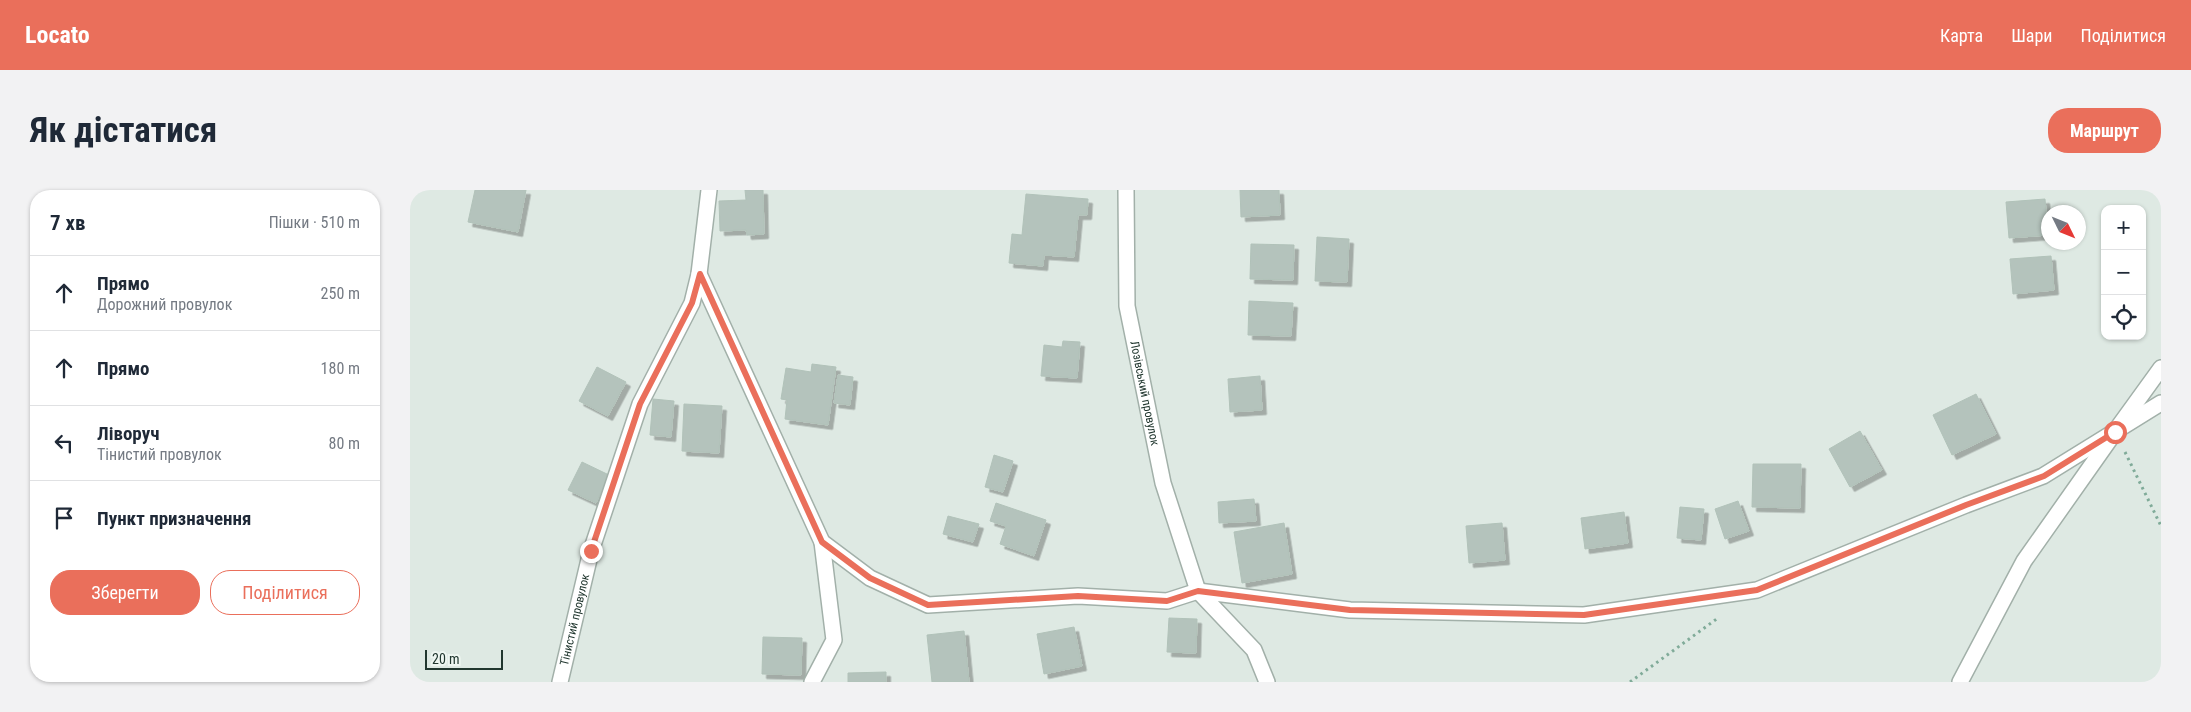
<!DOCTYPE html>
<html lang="uk">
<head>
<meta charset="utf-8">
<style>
  body { margin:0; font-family:"Roboto Condensed",sans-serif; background:#f2f2f3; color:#1f2937 }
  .controls { position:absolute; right:15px; top:15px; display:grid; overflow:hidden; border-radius:10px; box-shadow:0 1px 4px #0004 }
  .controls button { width:45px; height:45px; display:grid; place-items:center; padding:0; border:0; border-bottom:1px solid #e0e1e3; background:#fff; color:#1f2937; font:25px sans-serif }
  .compass { position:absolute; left:1631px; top:15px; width:45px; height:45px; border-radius:50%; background:#fff; box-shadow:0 1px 4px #0004; rotate:133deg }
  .scale { position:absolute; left:15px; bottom:12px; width:78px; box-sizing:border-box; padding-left:5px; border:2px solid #21372f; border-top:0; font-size:14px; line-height:18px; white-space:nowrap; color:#21372f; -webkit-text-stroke:4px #eef6f1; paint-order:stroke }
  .stop { position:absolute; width:15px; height:15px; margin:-11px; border:4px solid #ea6f5b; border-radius:50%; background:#fff }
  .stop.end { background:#ea6f5b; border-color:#fff; box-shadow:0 1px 5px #0008 }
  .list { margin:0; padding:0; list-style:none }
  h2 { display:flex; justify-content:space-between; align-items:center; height:65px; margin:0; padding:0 20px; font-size:21px }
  h2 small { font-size:16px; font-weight:400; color:#747a83 }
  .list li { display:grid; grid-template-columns:32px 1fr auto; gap:15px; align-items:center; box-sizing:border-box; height:75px; padding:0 20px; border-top:1px solid #e0e1e3 }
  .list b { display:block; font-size:19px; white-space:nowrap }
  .list p { margin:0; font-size:16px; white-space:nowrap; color:#747a83 }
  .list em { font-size:16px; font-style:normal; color:#747a83 }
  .actions { display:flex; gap:10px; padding:15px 20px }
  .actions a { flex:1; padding:11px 0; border:1px solid #ea6f5b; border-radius:20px; text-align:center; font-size:18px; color:#ea6f5b }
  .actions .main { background:#ea6f5b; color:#fff }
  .icon { flex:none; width:28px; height:28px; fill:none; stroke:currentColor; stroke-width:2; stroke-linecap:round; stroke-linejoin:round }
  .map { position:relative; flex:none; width:1751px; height:492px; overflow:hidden; border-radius:20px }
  header { display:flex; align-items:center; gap:30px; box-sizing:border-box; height:70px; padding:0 25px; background:#ea6f5b; color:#fff }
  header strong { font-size:24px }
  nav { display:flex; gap:28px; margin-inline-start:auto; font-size:18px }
  .intro { display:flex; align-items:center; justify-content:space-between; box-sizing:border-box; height:120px; padding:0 30px }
  h1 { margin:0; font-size:35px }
  .button { padding:12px 22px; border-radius:20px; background:#ea6f5b; color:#fff; font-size:18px; font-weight:700 }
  main { display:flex; gap:30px; padding:0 30px }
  aside { flex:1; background:#fff; border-radius:20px; box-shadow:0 1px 4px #0004 }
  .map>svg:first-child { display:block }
</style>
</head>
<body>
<header>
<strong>Locato</strong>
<nav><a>Карта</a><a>Шари</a><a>Поділитися</a></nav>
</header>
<div class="intro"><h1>Як дістатися</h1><a class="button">Маршрут</a></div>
<main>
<aside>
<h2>7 хв<small>Пішки · 510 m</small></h2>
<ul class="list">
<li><svg class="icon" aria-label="ahead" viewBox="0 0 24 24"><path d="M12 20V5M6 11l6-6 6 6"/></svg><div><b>Прямо</b><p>Дорожний провулок</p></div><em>250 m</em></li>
<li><svg class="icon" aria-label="ahead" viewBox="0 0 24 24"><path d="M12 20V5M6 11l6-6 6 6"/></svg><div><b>Прямо</b></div><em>180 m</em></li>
<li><svg class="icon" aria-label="left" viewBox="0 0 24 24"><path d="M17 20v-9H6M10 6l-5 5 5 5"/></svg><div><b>Ліворуч</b><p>Тінистий провулок</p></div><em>80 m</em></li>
<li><svg class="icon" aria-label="arrive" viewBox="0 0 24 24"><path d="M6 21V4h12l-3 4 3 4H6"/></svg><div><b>Пункт призначення</b></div></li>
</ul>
<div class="actions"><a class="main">Зберегти</a><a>Поділитися</a></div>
</aside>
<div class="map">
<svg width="1751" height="492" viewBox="0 0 1751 492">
  <defs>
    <filter id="shadow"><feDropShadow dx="4.5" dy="4.5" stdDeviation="0" flood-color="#0004"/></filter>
  </defs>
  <rect width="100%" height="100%" fill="#dee9e3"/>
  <!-- building -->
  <g fill="#b4c3bc" stroke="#b1c2b9" filter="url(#shadow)">
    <polygon points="65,0 116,0 108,42 58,32"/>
    <polygon points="335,0 353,0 354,44 337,45 336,40 310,41 309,11 336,10"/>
    <polygon points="830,0 869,0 870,25 831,27"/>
    <polygon points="616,4 678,9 677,25 668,25 664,67 634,65 633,76 599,73 602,44 612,45"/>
    <polygon points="1635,9 1638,45 1599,48 1596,12"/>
    <polygon points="907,47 939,49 937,92 905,91"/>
    <polygon points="841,54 884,55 883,90 840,89"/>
    <polygon points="1641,66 1644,100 1603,104 1600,69"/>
    <polygon points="839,111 883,113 881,146 838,145"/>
    <polygon points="653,151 670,152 667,188 631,186 634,155 652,157"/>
    <polygon points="402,174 426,177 418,235 375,229 377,210 371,209 376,178 401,182"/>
    <polygon points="187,177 216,192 198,226 169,211"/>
    <polygon points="428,185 443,187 440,215 424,213"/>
    <polygon points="850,186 852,220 820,222 818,189"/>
    <polygon points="1566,204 1586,244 1542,265 1523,225"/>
    <polygon points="243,209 264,211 261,247 240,245"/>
    <polygon points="274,214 312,216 309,263 272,261"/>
    <polygon points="1450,241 1472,280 1440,297 1419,259"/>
    <polygon points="584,265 603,271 593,302 575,297"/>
    <polygon points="172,272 199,285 186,313 158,300"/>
    <polygon points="1343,274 1391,274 1390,318 1342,317"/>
    <polygon points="844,309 846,331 809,333 808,312"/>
    <polygon points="1328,311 1339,341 1315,349 1305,319"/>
    <polygon points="586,313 636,330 624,366 590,354 596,336 580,331"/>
    <polygon points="1270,317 1294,319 1291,350 1267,348"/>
    <polygon points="1214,322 1218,353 1175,359 1171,328"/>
    <polygon points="538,326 569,334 563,352 533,344"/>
    <polygon points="874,333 882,384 832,393 824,342"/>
    <polygon points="1092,333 1095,370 1059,373 1056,336"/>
    <polygon points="759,428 787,429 786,463 757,462"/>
    <polygon points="664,437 672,476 634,484 627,444"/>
    <polygon points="554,441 559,492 522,492 517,445"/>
    <polygon points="353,447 392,448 391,485 352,484"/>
    <polygon points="476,482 476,492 438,492 438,483"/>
  </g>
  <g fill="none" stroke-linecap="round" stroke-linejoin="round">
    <defs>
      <polyline id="service" points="1550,492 1614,371 1705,242"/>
      <g id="minor">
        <path id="s1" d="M716 0 717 116 753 293 788 401 844 460 857 492"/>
        <polyline points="289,84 412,352 460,388 518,415 668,406 757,411 788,401 940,420 1174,425 1347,400 1556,315 1633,286 1751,213"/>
        <polyline points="1709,236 1751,178"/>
        <path id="s2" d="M150 492 181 361 230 214 282 113 289 84 299 0"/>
        <polyline points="402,492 424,450 412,352"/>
      </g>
    </defs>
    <!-- service casing -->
    <use href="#service" stroke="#a2b0a9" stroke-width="18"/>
    <!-- minor casing -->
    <use href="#minor" stroke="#a2b0a9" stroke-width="18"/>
    <!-- path -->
    <g stroke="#80ab99" stroke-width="3" stroke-dasharray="2.5 4" stroke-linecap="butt">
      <polyline points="1715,262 1751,336"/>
      <polyline points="1220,492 1308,428"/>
    </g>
    <!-- service -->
    <use href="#service" stroke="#fff" stroke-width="15"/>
    <!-- minor -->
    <use href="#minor" stroke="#fff" stroke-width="15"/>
  </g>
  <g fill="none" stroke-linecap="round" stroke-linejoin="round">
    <!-- route -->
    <polyline stroke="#ea6f5b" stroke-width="6" points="181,361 230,214 282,113 290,84 412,352 460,388 518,415 668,406 757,411 788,401 940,420 1174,425 1347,400 1556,315 1634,286 1705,242"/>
  </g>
  <g text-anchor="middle" stroke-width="5" stroke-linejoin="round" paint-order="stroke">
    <!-- street labels -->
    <g font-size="12" fill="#21372f" stroke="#eef6f1">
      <text dy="4" stroke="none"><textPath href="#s1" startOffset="205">Лозівський провулок</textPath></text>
      <text dy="4" stroke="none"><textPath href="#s2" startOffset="64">Тінистий провулок</textPath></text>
    </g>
  </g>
</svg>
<div class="controls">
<button>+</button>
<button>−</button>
<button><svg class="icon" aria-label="locate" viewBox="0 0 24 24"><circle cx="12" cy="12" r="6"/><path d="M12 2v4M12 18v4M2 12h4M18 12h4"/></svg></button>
</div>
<svg class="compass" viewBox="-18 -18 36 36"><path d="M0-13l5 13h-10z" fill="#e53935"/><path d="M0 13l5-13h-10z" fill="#747a83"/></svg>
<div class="scale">20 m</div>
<div class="stop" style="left:1705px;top:242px"></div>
<div class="stop end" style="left:181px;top:361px"></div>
</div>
</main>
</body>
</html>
